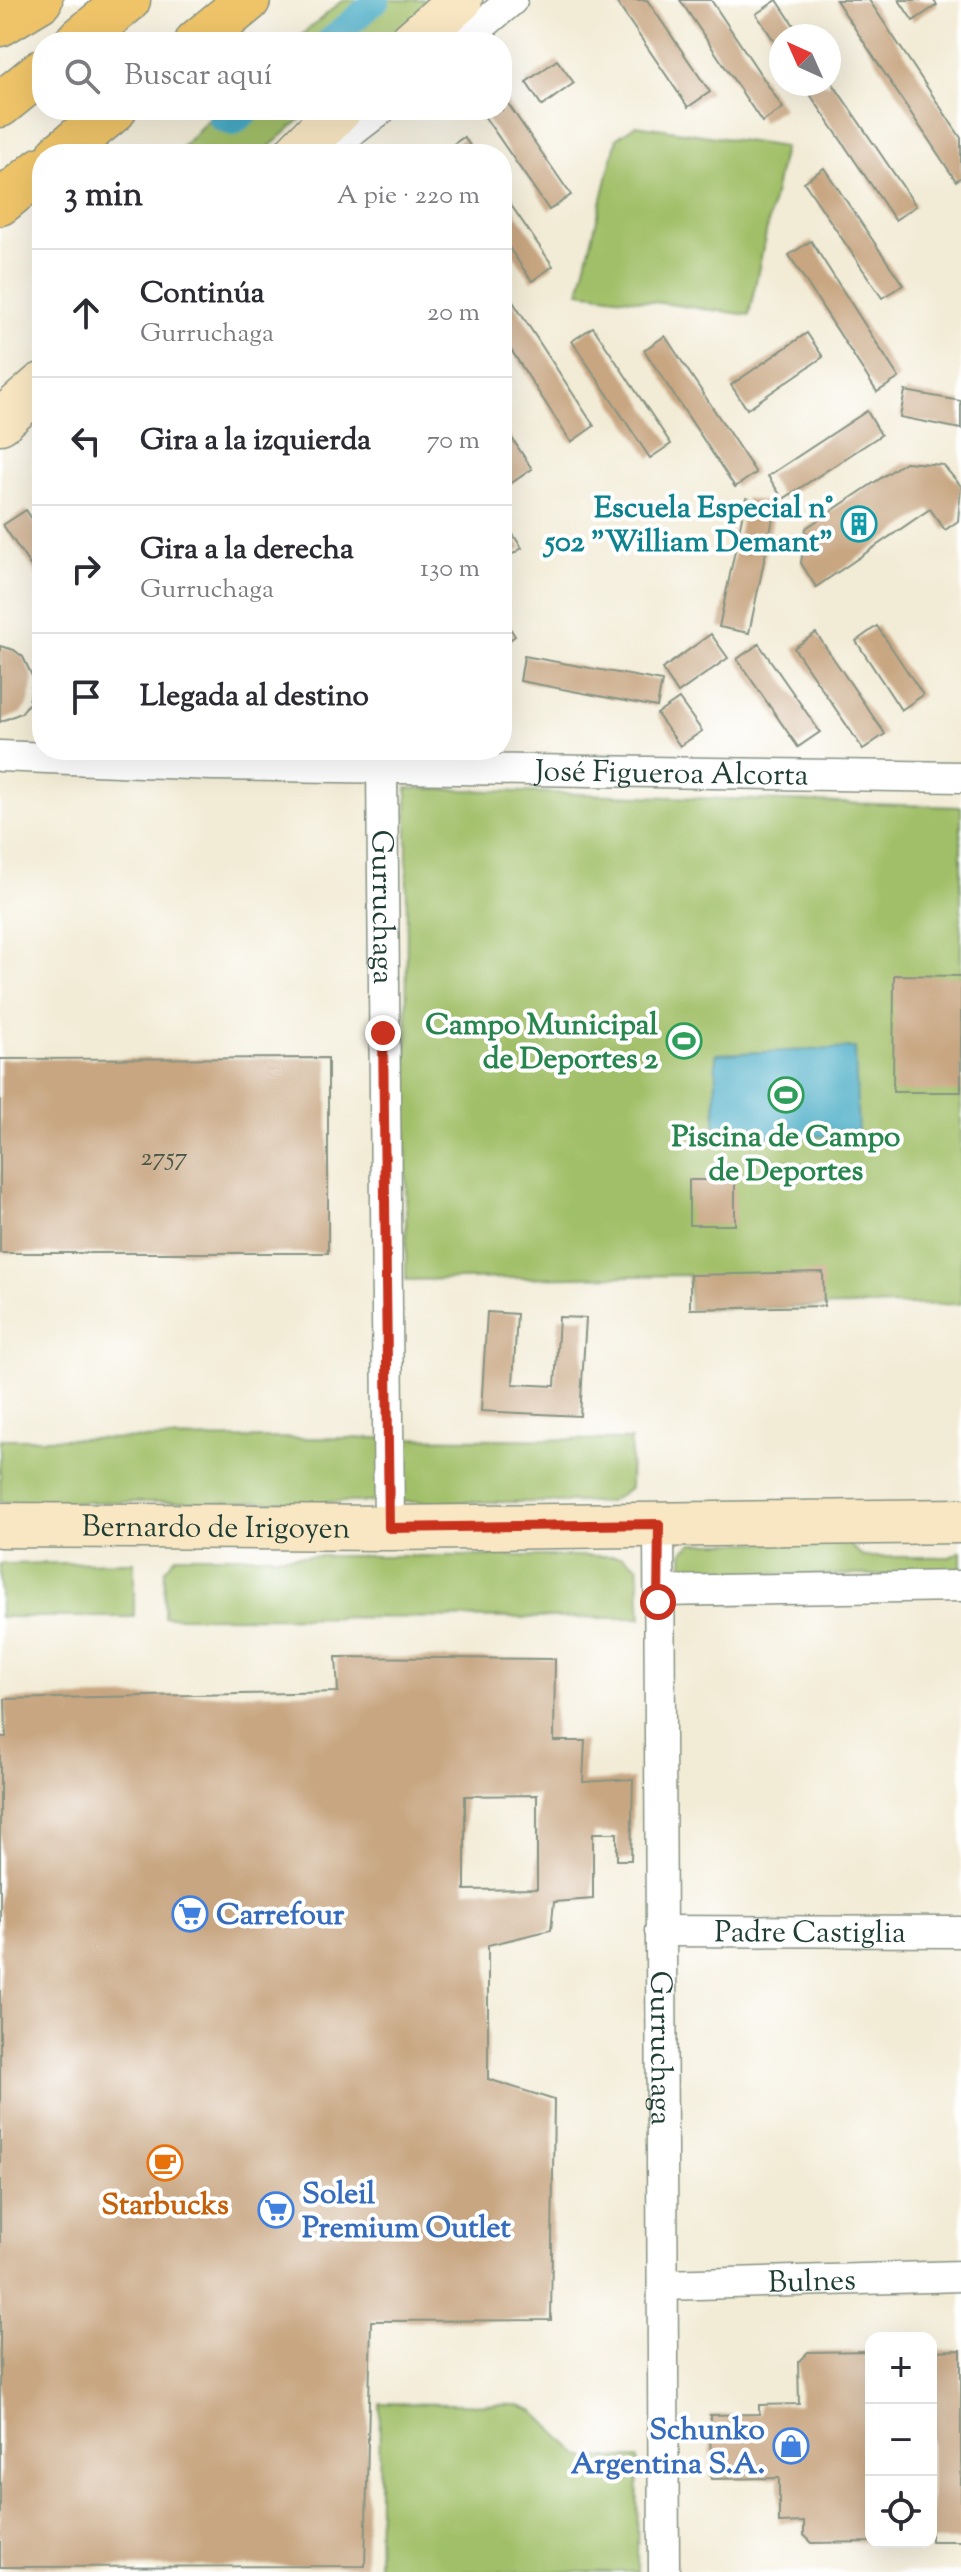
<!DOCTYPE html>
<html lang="es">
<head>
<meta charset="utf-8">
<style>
  body { margin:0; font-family:"Sorts Mill Goudy",serif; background:#f2f2f3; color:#2b2b33 }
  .controls { position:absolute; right:24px; bottom:24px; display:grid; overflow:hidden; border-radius:16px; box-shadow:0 8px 32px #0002 }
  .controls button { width:72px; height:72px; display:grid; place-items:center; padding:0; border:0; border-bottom:2px solid #e1e1e2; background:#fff; color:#2b2b33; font:40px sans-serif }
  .compass { position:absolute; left:769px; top:24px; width:72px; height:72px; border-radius:50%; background:#fff; box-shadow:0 8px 32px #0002; rotate:315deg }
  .stop { position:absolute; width:24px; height:24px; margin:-18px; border:6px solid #c8321e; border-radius:50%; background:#fff }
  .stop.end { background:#c8321e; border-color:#fff; box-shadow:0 2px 8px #0008 }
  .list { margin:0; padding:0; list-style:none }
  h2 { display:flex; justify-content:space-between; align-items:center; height:104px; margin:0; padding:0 32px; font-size:34px }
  h2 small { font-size:26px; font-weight:400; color:#7c7c81 }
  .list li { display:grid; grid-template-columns:52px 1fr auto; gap:24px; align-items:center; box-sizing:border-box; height:128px; padding:0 32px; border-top:2px solid #e1e1e2 }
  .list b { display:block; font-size:30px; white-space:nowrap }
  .list p { margin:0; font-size:26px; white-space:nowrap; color:#7c7c81 }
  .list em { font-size:26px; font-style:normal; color:#7c7c81 }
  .icon { flex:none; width:44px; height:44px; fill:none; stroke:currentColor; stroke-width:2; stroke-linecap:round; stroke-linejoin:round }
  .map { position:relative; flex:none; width:961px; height:2572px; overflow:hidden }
  .search { position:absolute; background:#fff; box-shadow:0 8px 32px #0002; left:32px; top:32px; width:480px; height:88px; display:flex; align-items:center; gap:20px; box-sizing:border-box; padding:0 28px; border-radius:32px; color:#7c7c81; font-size:30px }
  .panel { position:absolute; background:#fff; box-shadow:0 8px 32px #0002; left:32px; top:144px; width:480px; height:616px; border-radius:32px }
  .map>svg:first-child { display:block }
</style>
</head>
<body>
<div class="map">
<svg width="961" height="2572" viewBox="0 0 961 2572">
  <rect width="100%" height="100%" fill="#fff"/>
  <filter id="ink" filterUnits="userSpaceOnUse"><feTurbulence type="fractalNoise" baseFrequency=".0125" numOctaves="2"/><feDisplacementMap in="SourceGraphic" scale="16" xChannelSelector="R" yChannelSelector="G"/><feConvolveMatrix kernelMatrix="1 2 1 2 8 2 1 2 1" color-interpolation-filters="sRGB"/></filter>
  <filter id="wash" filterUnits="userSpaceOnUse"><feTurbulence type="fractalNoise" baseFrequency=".006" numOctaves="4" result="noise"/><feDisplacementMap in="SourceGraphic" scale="32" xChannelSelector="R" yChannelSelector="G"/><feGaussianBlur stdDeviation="1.8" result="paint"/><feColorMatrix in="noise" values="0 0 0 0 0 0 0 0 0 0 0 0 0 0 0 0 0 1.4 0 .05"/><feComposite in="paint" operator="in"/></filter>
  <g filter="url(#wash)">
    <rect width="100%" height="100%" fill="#f2ebd5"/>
    <!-- green -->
    <g fill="#a1bf67" stroke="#607e4e" stroke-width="2">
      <polygon points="343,0 439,0 390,42 293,42"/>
      <polygon points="217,110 311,110 261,154 176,154"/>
      <polygon points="636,125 784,147 749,315 579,292 617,138"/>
      <polygon points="407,788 961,807 961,1304 690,1309 689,1275 406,1280"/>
      <polygon points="367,1438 631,1440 630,1488 609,1502 0,1502 0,1439"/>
      <polygon points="846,1542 864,1557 950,1557 961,1551 961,1576 690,1573 683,1565 683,1551 693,1543"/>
      <polygon points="176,1556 622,1556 638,1566 641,1618 164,1617 165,1570"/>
      <polygon points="134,1562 134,1617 0,1617 0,1564"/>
      <polygon points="380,2403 520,2405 533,2410 579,2455 587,2458 638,2458 637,2572 378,2572"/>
    </g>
    <!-- water -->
    <polygon fill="#46abc5" stroke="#32747c" stroke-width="2" points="855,1048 858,1136 715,1137 716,1054"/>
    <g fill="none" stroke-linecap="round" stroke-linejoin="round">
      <!-- canal -->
      <g stroke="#46abc5" stroke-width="26">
        <polyline points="328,42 377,0"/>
        <polyline points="221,118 233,123 249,110"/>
      </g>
    </g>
    <g id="blocks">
      <!-- building -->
      <g fill="#c8a681" fill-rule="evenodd">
        <polygon points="615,0 647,0 710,92 688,107"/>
        <polygon points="680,0 711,0 783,108 762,122"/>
        <polygon points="777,0 801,36 781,36 781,51 756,14"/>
        <polygon points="836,0 869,0 961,138 961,177 956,181"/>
        <polygon points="899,0 933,0 937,5 913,21"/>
        <polygon points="557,60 574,83 542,106 526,82"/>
        <polygon points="829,78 916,206 895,220 803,84 829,84"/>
        <polygon points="502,95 571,195 549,210 480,110 502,110"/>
        <polygon points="464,137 476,154 444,154 442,152"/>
        <polygon points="824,168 903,285 882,298 804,182"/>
        <polygon points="502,192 553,266 532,281 502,238"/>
        <polygon points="811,241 899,378 877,392 789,255"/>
        <polygon points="502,285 594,426 571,442 502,336"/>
        <polygon points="593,327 671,444 650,458 572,341"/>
        <polygon points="807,333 823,357 747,409 731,385"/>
        <polygon points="665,336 756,473 735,487 644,350"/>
        <polygon points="905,391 961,401 961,429 900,417"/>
        <polygon points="867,411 881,435 783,499 768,476"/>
        <polygon points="502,423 532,469 510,484 502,472"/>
        <polygon points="905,462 943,465 961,486 958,521 945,530 930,509 816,587 801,563 806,528"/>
        <polygon points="746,498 776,504 749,633 719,627"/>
        <polygon points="26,510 42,533 42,583 3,525"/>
        <polygon points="502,518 522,548 502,561"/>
        <polygon points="502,616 515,636 502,646"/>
        <polygon points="877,626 923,695 901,710 856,641"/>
        <polygon points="816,633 885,734 863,749 794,648"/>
        <polygon points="711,634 728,658 678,693 662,669"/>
        <polygon points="759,644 820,732 798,747 737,659"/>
        <polygon points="0,646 14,650 23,657 33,678 29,703 21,713 0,722"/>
        <polygon points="524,656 662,681 657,707 520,681"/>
        <polygon points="679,699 702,731 680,746 657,714"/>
        <polygon points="894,975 961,976 961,1092 893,1092"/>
        <polygon points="328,1058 328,1253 0,1253 0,1059"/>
        <rect x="689" y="1180" width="46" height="45"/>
        <polygon points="823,1272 824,1306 690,1309 690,1275"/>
        <polygon points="487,1312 517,1314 513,1384 555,1386 559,1317 586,1318 580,1416 481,1411"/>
        <path d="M336 1657 555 1659 554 1741H585L583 1782 633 1779 631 1860H617V1833H593V1899L554 1902 551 1930 488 1945V2079L554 2100 551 2320 371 2321 365 2566 0 2567V1737H6L5 1699 338 1692ZM537 1795V1889L465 1890V1796Z"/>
        <polygon points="961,2350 961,2541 931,2541 931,2351"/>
        <polygon points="871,2351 871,2542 812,2543 804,2535 804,2522 779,2523 779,2478 711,2479 710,2415 759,2414 759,2405 799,2404 798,2362 808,2352"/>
      </g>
    </g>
  </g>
  <g filter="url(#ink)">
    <use href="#blocks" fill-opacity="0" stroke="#889484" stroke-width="2"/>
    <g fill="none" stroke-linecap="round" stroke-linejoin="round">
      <defs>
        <g id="street">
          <polyline points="462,42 512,0"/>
          <polyline points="323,154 380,110"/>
          <path id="s1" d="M0 756 212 765 961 777"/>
          <path id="s2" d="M382 767 389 1528"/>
          <path id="s3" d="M659 1524 664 2572"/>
          <polyline points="660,1591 961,1586"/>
          <path id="s4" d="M660 1931 961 1932"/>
          <path id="s5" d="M664 2285 961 2276"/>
        </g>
        <g id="secondary">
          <polyline points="412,42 460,0"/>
          <polyline points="296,154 339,110"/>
          <polyline points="0,422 42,385"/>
          <path id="s6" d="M0 1525 389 1528 961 1521"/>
        </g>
        <g id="highway">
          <polyline points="0,24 40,0"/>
          <polyline points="77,42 128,0"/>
          <polyline points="197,42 248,0"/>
          <polyline points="0,105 42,71"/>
          <polyline points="60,154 114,110"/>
          <polyline points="0,203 42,169"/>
        </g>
      </defs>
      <!-- street casing -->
      <use href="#street" stroke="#889484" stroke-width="33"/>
      <!-- secondary casing -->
      <use href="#secondary" stroke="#889484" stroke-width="47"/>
      <!-- highway casing -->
      <use href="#highway" stroke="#889484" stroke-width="47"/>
      <!-- street -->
      <use href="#street" stroke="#fff" stroke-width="30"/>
      <!-- secondary -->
      <use href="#secondary" stroke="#f9e7c3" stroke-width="44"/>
      <!-- highway -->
      <use href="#highway" stroke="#efc469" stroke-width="44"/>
    </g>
  </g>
  <g fill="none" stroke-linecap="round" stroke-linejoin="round" filter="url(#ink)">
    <!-- route -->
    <polyline stroke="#c8321e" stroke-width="10" points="383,1033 389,1528 659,1524 658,1602"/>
  </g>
  <!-- icons -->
  <defs>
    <symbol id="building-ring" viewBox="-11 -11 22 22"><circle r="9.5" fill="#fff" stroke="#0f9aa8" stroke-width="1.5"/><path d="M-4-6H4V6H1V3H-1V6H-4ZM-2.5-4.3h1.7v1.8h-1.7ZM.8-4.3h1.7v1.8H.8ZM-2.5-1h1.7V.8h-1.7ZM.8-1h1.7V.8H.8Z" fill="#0f9aa8"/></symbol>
    <symbol id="stadium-ring" viewBox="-11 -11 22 22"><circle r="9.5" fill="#fff" stroke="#2e9e5b" stroke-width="1.5"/><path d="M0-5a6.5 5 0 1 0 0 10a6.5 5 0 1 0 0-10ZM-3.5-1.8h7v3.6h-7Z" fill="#2e9e5b"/></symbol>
    <symbol id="supermarket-ring" viewBox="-11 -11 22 22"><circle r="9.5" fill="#fff" stroke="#3f7fe0" stroke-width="1.5"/><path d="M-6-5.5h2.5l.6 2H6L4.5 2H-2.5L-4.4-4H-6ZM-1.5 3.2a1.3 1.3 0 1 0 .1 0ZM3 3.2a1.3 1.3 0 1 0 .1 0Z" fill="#3f7fe0"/></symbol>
    <symbol id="cafe-ring" viewBox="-11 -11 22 22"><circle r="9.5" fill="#fff" stroke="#e8710a" stroke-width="1.5"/><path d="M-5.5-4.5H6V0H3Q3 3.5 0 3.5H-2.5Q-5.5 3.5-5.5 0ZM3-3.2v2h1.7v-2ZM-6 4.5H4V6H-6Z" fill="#e8710a"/></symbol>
    <symbol id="shop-ring" viewBox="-11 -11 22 22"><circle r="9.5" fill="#fff" stroke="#3f7fe0" stroke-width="1.5"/><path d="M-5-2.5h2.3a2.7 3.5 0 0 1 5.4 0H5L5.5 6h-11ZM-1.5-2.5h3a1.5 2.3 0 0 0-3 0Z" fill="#3f7fe0"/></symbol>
  </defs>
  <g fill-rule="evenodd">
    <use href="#building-ring" x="839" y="504" width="40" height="40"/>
    <use href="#stadium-ring" x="664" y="1021" width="40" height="40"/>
    <use href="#stadium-ring" x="766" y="1075" width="40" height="40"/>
    <use href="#supermarket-ring" x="170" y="1894" width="40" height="40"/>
    <use href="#cafe-ring" x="145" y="2143" width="40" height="40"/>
    <use href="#supermarket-ring" x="256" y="2190" width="40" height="40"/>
    <use href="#shop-ring" x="771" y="2426" width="40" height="40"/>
  </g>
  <g text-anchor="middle" stroke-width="8" stroke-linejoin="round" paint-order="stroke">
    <!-- number labels -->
    <g font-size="26" fill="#495747">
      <text x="164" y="1165">2757</text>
    </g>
    <!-- culture labels -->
    <g font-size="30" font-weight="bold" fill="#0d838f" stroke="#fff" text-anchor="end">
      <text x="833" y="517">Escuela Especial n°<tspan x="833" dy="34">502 "William Demant"</tspan></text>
    </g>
    <!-- street labels -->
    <g font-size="30" fill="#1f3d34" stroke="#fff">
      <text dy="10" stroke="none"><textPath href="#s1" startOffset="672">José Figueroa Alcorta</textPath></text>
      <text dy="10" stroke="none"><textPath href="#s2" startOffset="140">Gurruchaga</textPath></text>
      <text dy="10" stroke="none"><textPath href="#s6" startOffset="216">Bernardo de Irigoyen</textPath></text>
      <text dy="10" stroke="none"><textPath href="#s4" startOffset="150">Padre Castiglia</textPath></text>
      <text dy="10" stroke="none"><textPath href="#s3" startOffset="524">Gurruchaga</textPath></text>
      <text dy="10" stroke="none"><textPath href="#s5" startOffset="148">Bulnes</textPath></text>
    </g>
    <!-- leisure labels -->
    <g font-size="30" font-weight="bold" fill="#27864d" stroke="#fff" text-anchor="end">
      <text x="658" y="1034">Campo Municipal<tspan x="658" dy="34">de Deportes 2</tspan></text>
      <text x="786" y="1146" text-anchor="middle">Piscina de Campo<tspan x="786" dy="34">de Deportes</tspan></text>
    </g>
    <!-- shop labels -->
    <g font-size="30" font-weight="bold" fill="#366cbe" stroke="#fff" text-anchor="start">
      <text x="216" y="1924">Carrefour</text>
      <text x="302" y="2203">Soleil<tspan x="302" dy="34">Premium Outlet</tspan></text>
      <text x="765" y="2439" text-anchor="end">Schunko<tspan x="765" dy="34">Argentina S.A.</tspan></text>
    </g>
    <!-- food labels -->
    <g font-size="30" font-weight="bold" fill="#c56008" stroke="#fff">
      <text x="165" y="2214">Starbucks</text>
    </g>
  </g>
</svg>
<div class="controls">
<button>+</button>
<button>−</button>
<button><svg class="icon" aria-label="locate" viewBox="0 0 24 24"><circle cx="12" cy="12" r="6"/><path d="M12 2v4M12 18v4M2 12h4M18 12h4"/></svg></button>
</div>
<svg class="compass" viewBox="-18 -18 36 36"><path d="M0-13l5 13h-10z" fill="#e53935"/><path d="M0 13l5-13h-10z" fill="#7c7c81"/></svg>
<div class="stop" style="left:658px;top:1602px"></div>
<div class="stop end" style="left:383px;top:1033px"></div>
<div class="search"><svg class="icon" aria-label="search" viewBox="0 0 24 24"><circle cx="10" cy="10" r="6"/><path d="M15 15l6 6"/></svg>Buscar aquí</div>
<section class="panel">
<h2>3 min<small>A pie · 220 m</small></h2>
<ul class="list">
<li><svg class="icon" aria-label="ahead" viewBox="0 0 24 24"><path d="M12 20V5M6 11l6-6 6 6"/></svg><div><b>Continúa</b><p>Gurruchaga</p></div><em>20 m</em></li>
<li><svg class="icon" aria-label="left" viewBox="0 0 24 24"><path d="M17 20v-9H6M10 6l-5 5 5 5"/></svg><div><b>Gira a la izquierda</b></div><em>70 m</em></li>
<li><svg class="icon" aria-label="right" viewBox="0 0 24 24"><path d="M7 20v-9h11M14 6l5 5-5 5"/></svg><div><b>Gira a la derecha</b><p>Gurruchaga</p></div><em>130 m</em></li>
<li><svg class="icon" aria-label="arrive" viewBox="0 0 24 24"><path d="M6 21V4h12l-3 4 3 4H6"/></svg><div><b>Llegada al destino</b></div></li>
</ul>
</section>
</div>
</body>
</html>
